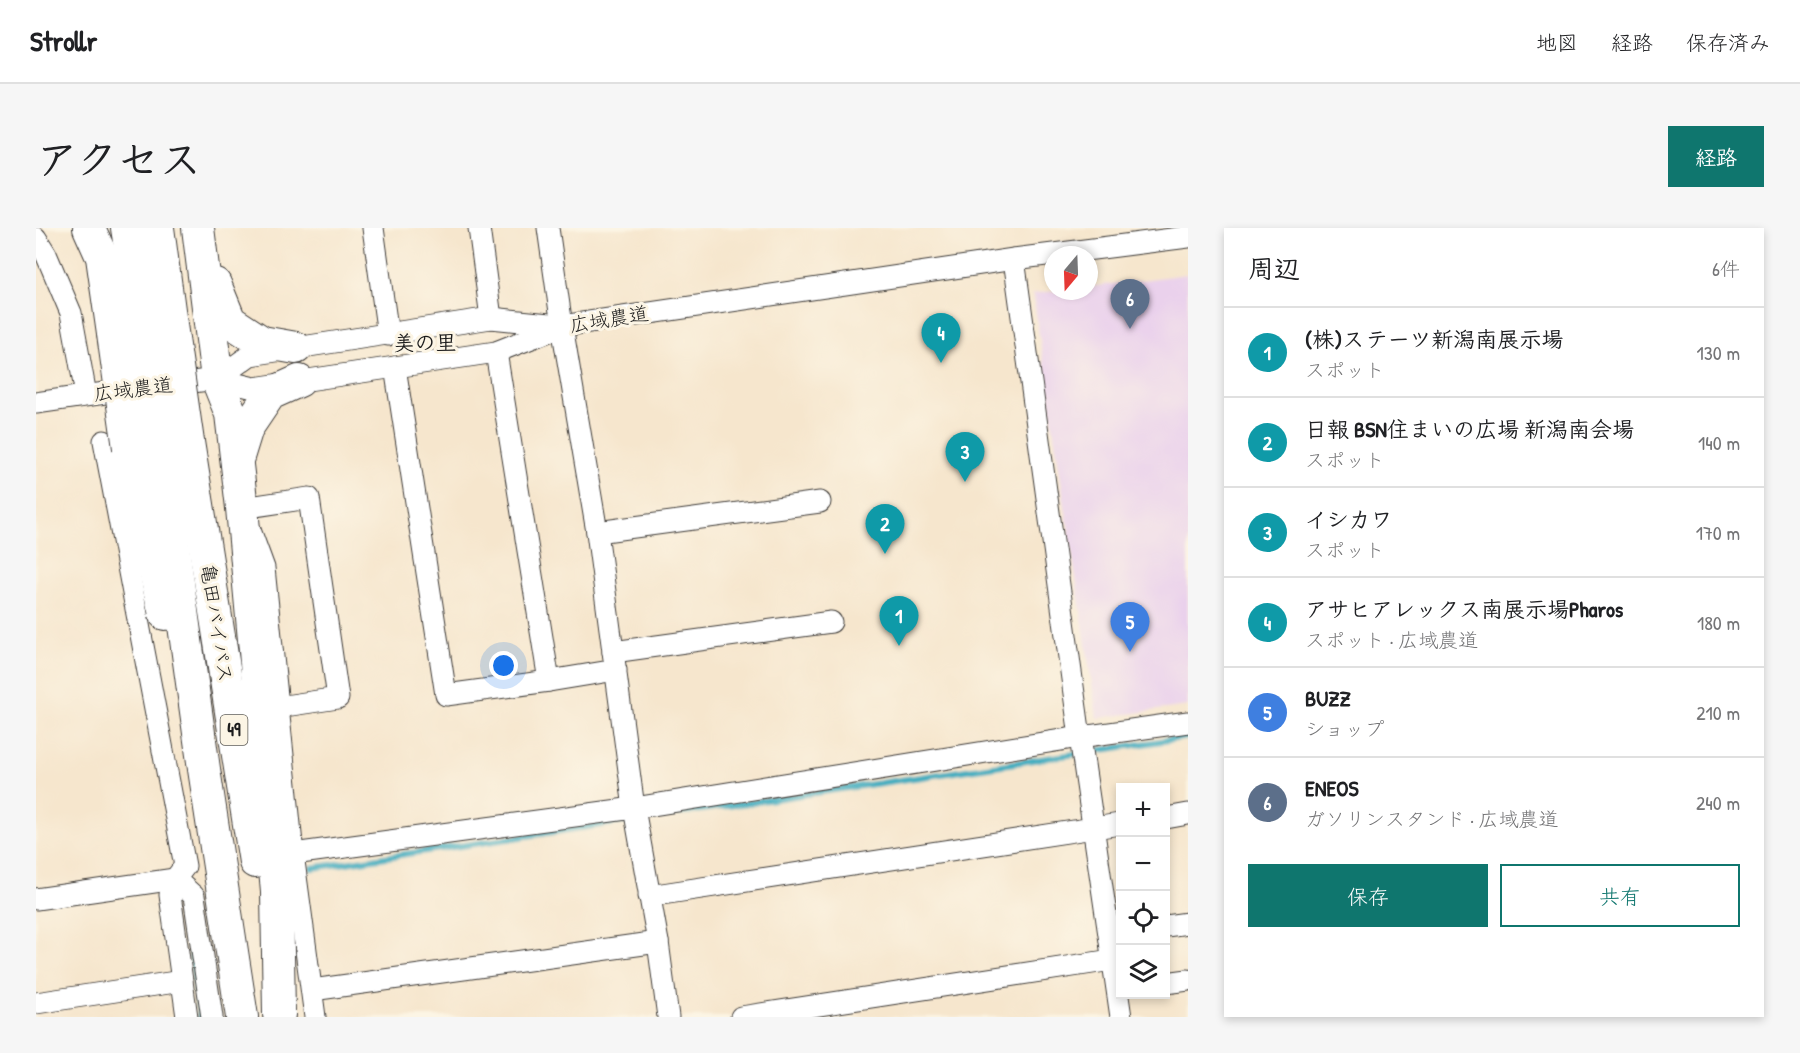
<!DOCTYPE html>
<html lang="ja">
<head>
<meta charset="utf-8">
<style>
  body { margin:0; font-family:"Patrick Hand","Klee One",sans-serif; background:#f6f6f6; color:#202124 }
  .controls { position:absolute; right:18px; bottom:18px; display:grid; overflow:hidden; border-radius:0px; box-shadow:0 3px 9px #0003 }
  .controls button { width:54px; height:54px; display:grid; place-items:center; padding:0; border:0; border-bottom:2px solid #e0e0e0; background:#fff; color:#202124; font:30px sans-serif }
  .compass { position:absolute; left:1008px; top:18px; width:54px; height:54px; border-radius:50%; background:#fff; box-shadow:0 3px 9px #0003; rotate:199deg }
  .you { position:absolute; left:468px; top:438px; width:21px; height:21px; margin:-15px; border:4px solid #fff; border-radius:50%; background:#1a73e8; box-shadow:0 0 0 9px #1a73e833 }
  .badge { display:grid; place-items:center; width:39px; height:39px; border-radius:50%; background:#0f766e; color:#fff; font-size:20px; font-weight:700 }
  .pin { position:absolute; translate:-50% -50px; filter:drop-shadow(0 2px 3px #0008) }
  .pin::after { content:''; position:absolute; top:32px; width:21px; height:18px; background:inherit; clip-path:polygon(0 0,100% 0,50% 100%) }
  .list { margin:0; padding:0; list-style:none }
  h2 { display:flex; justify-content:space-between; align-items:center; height:78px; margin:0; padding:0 24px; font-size:26px }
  h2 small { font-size:20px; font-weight:400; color:#757577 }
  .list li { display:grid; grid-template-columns:39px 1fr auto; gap:18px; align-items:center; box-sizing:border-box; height:90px; padding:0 24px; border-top:2px solid #e0e0e0 }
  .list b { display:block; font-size:22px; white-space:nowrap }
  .list p { margin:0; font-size:20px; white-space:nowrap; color:#757577 }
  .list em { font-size:20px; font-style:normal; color:#757577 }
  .actions { display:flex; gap:12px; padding:18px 24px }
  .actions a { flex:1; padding:14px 0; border:2px solid #0f766e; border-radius:0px; text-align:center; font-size:21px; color:#0f766e }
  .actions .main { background:#0f766e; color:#fff }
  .icon { flex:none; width:33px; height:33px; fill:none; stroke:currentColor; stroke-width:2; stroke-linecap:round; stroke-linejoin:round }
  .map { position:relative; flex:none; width:1152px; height:789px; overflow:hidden; border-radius:0px }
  header { display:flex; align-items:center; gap:36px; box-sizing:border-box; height:84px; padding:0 30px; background:#fff; border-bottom:2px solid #e0e0e0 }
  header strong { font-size:28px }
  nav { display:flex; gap:33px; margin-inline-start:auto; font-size:21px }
  .intro { display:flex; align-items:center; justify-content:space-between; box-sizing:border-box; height:144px; padding:0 36px }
  h1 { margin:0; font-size:42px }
  .button { padding:15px 27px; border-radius:0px; background:#0f766e; color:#fff; font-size:21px; font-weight:700 }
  main { display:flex; gap:36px; padding:0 36px }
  aside { flex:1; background:#fff; border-radius:0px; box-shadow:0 3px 9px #0003 }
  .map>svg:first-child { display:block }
</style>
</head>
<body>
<header>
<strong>Strollr</strong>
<nav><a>地図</a><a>経路</a><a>保存済み</a></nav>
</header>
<div class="intro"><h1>アクセス</h1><a class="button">経路</a></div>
<main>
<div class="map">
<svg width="1152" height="789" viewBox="0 0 1152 789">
  <rect width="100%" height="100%" fill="#fcf5e5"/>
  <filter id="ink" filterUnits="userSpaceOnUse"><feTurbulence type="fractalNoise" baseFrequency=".0167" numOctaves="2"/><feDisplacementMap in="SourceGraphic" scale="12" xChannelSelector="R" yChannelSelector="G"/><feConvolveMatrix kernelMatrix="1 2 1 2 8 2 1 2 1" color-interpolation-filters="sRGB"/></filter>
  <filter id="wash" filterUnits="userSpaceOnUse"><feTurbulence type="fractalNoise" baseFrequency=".008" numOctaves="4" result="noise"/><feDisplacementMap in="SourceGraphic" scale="24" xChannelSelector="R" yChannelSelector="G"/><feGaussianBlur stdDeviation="1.35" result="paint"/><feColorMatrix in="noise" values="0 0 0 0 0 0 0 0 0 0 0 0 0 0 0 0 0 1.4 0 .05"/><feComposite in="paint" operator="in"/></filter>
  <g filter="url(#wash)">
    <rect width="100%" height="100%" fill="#f6e6cd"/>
    <!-- built -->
    <polygon fill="#ead1ec" points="1152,46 1152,478 1061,490 997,66 1018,63 1053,63 1053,59"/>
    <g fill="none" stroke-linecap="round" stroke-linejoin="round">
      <!-- stream -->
      <g stroke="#42adc0" stroke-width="6">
        <polyline points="276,640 1152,509"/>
        <polyline points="148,676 164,789"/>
      </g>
    </g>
  </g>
  <g filter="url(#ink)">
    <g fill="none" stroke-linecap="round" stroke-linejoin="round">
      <defs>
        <g id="minor">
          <polyline points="337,0 352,107"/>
          <polyline points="443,0 455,90"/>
          <polyline points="512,0 526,98 561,304 598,580 622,714 632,789"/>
          <polyline points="0,10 10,26 35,85 50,167"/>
          <polyline points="978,31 1044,509 1085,789"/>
          <polyline points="460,124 513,453"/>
          <polyline points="359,139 410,467 513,453 580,442"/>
          <polyline points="181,151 214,127 455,90 523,97"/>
          <polyline points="131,157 181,151 218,160 460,124 526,98 978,31 1152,9"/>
          <polyline points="0,175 97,161"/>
          <polyline points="68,213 149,638 139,651 134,667 151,789"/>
          <polyline points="561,304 784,274"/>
          <polyline points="577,424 795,394"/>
          <polyline points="242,479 302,470 273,270 206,280 228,340 257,626 279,789"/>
          <polyline points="1130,590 1152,586"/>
          <polyline points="257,626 598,580 1044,509 1152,494"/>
          <polyline points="613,668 1084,596"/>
          <polyline points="0,671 139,651 158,668 176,789"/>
          <polyline points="1130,698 1152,695"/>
          <polyline points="1130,755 1152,752"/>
          <polyline points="276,762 622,714"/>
          <polyline points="0,775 146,753"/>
          <polyline points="705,789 1076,732"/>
        </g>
        <g id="highway">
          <polyline points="53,0 66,29 77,106"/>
          <polyline points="91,0 107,102"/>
          <polyline points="122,0 135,97"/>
          <polyline points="162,0 181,151 195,186 206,280 241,664 243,787"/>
          <polyline points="179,56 194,93 226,114 260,120"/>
          <polyline points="152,214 219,634"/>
          <polyline points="123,218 168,541 206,789"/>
          <polyline points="93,220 104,279 129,386"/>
          <polyline points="202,229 211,200 234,166 263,153"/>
        </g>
      </defs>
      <!-- minor casing -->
      <use href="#minor" stroke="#3d3a37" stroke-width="23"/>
      <!-- highway casing -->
      <use href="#highway" stroke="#3d3a37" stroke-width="34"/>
      <!-- minor -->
      <use href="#minor" stroke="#fff" stroke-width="21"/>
      <!-- highway -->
      <use href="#highway" stroke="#fff" stroke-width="32"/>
      <defs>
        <g id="highway-bridge">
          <polyline points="135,97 152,214"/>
          <polyline points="107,102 123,218"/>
          <polyline points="77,106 93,220"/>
        </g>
      </defs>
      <!-- highway-bridge casing -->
      <use href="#highway-bridge" stroke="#3d3a37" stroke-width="34" stroke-linecap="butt"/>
      <!-- highway-bridge -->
      <use href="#highway-bridge" stroke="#fff" stroke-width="32"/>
    </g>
  </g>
  <g text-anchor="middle" stroke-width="6" stroke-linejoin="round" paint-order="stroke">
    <!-- shield labels -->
    <rect fill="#fcf5e5" stroke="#5f5d58" stroke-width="1.5" x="184.5" y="487" width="27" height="30" rx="4.5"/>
    <g font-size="18" font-weight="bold" fill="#1c1c1c">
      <text x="198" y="508">49</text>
    </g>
    <!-- street labels -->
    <g font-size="20" fill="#1c1c1c" stroke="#fcf5e5">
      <text transform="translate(573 91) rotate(-9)" y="7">広域農道</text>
      <text transform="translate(97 161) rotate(-7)" y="7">広域農道</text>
      <text transform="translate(181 395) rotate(81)" y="7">亀田バイパス</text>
    </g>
    <!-- neighbourhood labels -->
    <g font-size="21" font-weight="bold" fill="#1c1c1c" stroke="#fcf5e5">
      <text x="389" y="122">美の里</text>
    </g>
  </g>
</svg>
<div class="controls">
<button>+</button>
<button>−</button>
<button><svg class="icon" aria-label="locate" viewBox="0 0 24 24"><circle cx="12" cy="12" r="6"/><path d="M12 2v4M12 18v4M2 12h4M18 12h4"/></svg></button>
<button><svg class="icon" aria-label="layers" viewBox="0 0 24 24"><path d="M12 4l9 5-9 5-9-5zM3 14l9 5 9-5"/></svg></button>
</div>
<svg class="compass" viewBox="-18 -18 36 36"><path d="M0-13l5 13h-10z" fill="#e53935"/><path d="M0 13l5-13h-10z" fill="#757577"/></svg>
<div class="you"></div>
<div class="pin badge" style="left:863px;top:418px;background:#0f9aa8">1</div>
<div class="pin badge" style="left:849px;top:326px;background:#0f9aa8">2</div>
<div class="pin badge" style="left:929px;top:254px;background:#0f9aa8">3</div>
<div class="pin badge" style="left:905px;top:135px;background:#0f9aa8">4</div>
<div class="pin badge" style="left:1094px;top:424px;background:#3f7fe0">5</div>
<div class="pin badge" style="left:1094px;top:101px;background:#5c6f8a">6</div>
</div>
<aside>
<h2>周辺<small>6件</small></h2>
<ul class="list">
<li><span class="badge" style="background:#0f9aa8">1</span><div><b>(株)ステーツ新潟南展示場</b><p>スポット</p></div><em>130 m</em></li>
<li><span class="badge" style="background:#0f9aa8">2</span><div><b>日報 BSN住まいの広場 新潟南会場</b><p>スポット</p></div><em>140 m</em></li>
<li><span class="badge" style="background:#0f9aa8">3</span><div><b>イシカワ</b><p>スポット</p></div><em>170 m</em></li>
<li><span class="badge" style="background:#0f9aa8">4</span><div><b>アサヒアレックス南展示場Pharos</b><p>スポット · 広域農道</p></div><em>180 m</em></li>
<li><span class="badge" style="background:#3f7fe0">5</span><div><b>BUZZ</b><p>ショップ</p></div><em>210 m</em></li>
<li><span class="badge" style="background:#5c6f8a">6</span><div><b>ENEOS</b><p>ガソリンスタンド · 広域農道</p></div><em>240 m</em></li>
</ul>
<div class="actions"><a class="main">保存</a><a>共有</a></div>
</aside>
</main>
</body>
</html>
